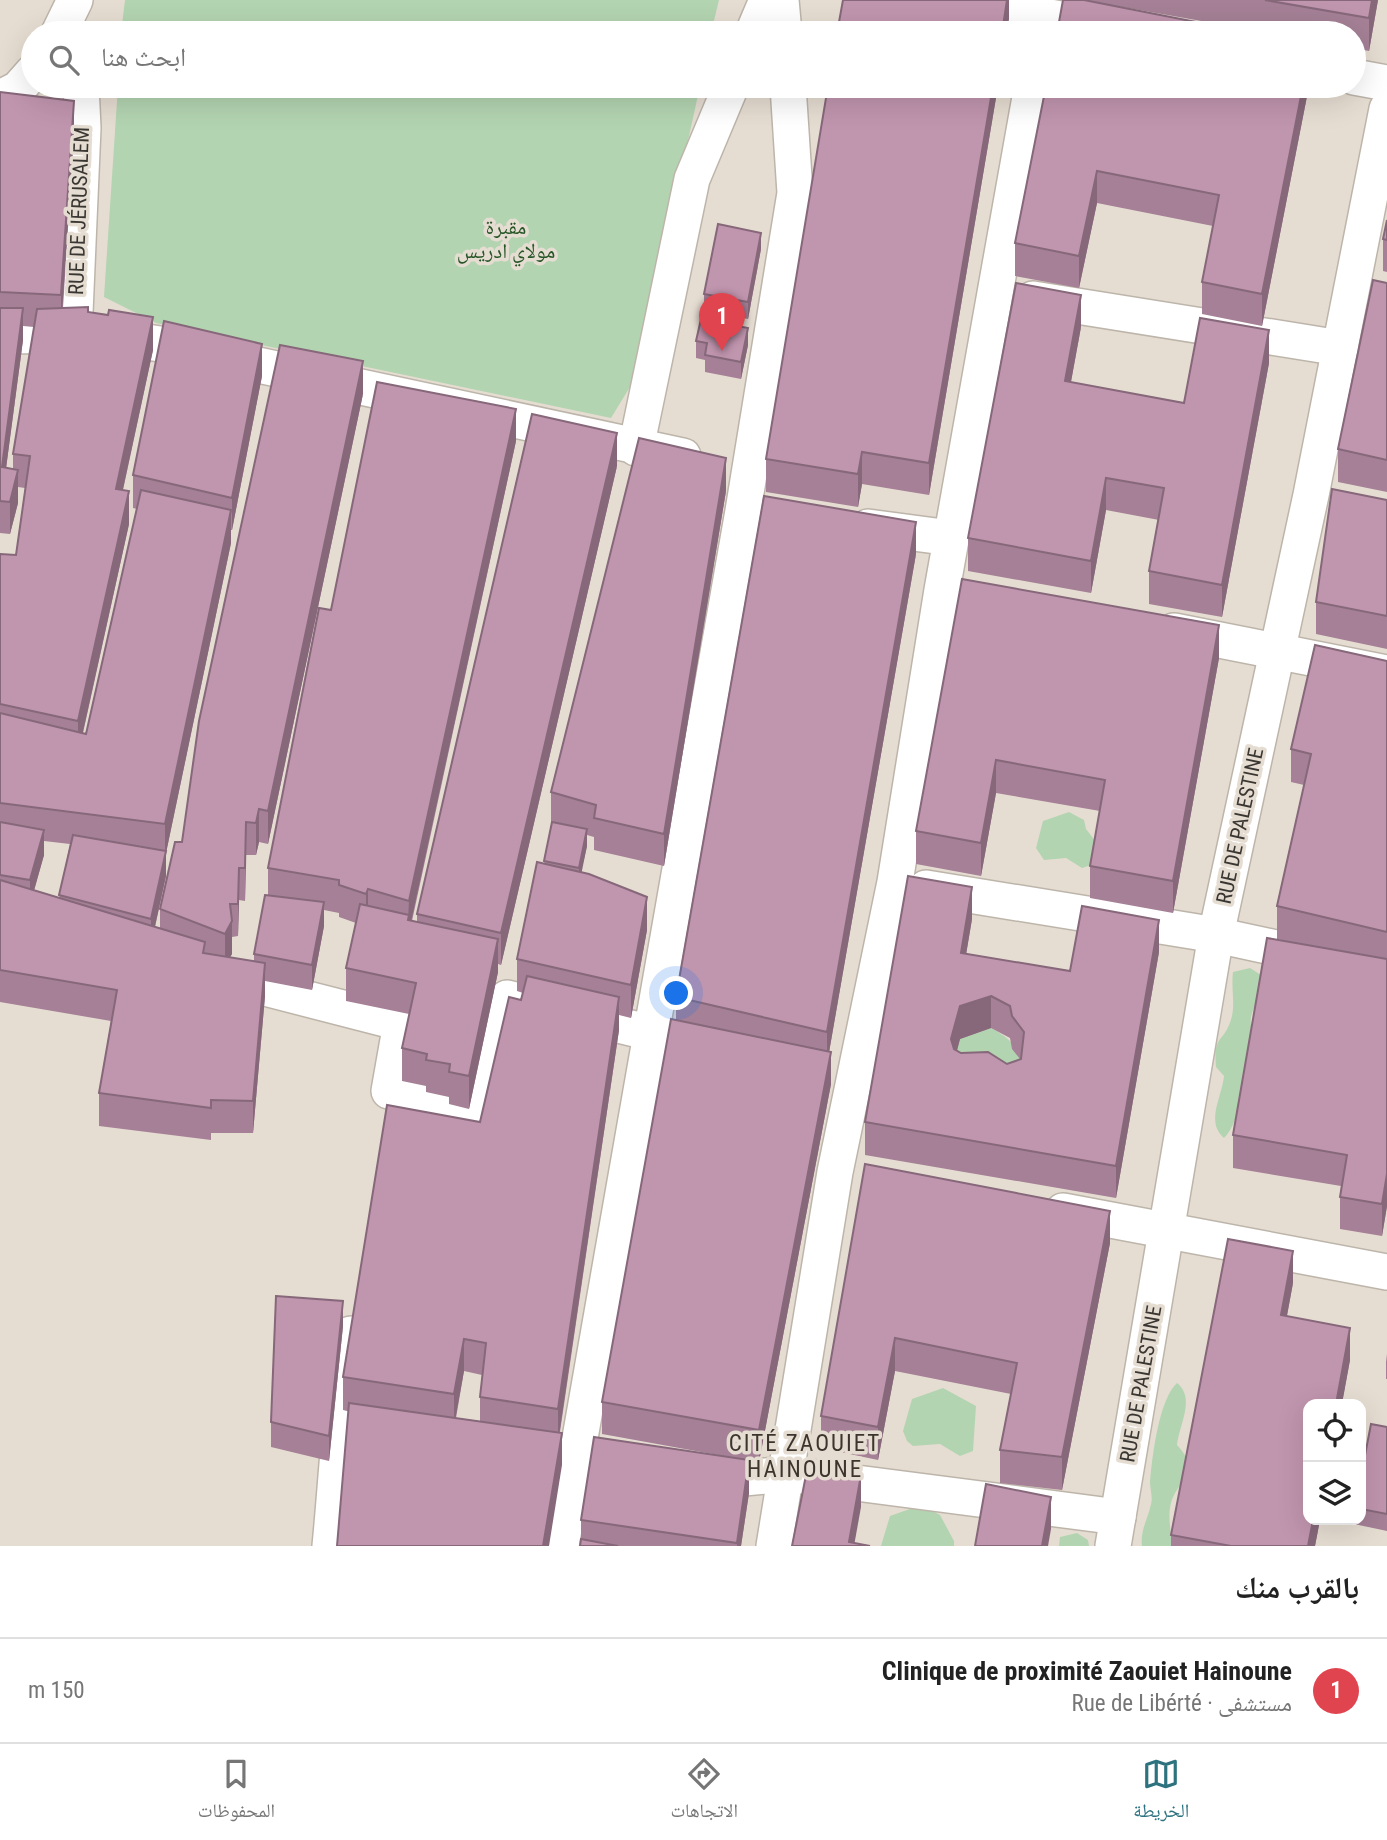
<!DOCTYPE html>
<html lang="ar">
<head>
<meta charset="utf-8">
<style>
  body { margin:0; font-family:"Roboto Condensed","Noto Naskh Arabic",sans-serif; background:#f6f6f6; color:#222; direction:rtl }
  .controls { position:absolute; right:21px; bottom:21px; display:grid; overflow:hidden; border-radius:14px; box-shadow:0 7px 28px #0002 }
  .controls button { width:63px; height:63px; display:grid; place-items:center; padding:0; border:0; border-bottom:2px solid #e0e0e0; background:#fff; color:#222; font:35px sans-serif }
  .you { position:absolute; left:677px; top:994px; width:24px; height:24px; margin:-18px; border:5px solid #fff; border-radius:50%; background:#1a73e8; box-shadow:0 0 0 10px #1a73e833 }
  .badge { display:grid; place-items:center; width:46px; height:46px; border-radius:50%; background:#2c727f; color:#fff; font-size:23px; font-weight:700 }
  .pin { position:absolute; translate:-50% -58px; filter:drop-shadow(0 2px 4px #0008) }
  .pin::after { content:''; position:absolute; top:37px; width:24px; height:21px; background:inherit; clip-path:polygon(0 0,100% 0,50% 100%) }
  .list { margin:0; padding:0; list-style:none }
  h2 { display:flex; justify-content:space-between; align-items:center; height:91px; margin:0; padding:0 28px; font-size:30px }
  h2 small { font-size:23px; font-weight:400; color:#767676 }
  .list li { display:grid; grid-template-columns:46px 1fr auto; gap:21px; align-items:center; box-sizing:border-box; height:105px; padding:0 28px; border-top:2px solid #e0e0e0 }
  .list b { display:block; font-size:26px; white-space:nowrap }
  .list p { margin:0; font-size:23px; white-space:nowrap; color:#767676 }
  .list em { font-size:23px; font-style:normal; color:#767676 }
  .icon { flex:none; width:38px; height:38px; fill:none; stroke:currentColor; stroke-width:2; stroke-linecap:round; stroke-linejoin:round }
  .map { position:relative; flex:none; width:1387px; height:1546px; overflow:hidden; direction:ltr }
  .search { position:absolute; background:#fff; box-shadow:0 7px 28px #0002; left:21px; right:21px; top:21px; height:77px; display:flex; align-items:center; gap:18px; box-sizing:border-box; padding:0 24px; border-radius:38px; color:#767676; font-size:26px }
  .sheet { height:196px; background:#fff }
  nav { display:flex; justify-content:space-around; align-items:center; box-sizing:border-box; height:98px; border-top:2px solid #e0e0e0; background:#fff; font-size:19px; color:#767676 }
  nav a { display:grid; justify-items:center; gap:4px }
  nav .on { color:#2c727f }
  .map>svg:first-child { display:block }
</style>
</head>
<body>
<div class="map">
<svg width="1387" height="1546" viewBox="0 0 1387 1546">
  <rect width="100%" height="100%" fill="#e6ddd2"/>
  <!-- green -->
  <g fill="#b3d4b1">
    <polygon points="125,0 719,0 711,33 121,33"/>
    <polygon points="118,86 700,86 636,377 611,418 156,323 104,297"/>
    <polygon points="1069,812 1084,820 1086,829 1096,842 1094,864 1082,868 1066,858 1044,860 1036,848 1043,821"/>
    <path d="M1250 968 1261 975C1263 992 1255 1002 1251 1017 1250 1024 1252 1032 1251 1039 1249 1064 1241 1123 1224 1138 1205 1122 1222 1097 1224 1076L1216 1067C1213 1032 1225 1044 1232 1016 1235 1000 1231 988 1233 972Z"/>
    <path d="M991 1028C1021 1044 1025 1059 1021 1091L952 1057 960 1039Z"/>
    <path d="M1177 1383C1196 1398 1179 1425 1177 1445 1203 1473 1177 1480 1171 1503 1167 1519 1172 1530 1171 1546H1142C1140 1530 1148 1519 1151 1504 1153 1497 1150 1489 1150 1482 1152 1457 1159 1399 1177 1383Z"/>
    <polygon points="943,1388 976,1406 973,1451 960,1456 940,1444 913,1446 907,1441 903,1431 912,1399"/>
    <polygon points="921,1505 940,1515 954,1541 954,1546 881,1546 890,1516"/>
    <polygon points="1077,1533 1088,1540 1089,1546 1059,1546 1060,1537"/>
  </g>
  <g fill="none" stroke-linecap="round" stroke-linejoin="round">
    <defs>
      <g id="minor">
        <polyline points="781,0 784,33"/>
        <polyline points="957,0 1137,33"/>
        <polyline points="59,33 75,0"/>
        <polyline points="753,33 767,0"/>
        <polyline points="1354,77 1387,83"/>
        <polyline points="0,98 18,89 33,72"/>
        <polyline points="1033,299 1340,348"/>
        <polyline points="0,336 101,335 160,344 683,456"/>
        <polyline points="74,336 83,128 81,86"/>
        <polyline points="636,448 692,179 731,86"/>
        <polyline points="868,527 951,538"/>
        <polyline points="1174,631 1387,673"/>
        <polyline points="926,888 1216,935 1387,972"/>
        <polyline points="218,976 401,1023 389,1091 475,1117 507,998 672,1038"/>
        <polyline points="1063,1211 1387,1272"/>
        <polyline points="701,1472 744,1478 787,1474 1118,1517"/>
        <path d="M330 1546C337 1475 340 1404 351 1334"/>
        <polyline points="561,1546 743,511 795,193 788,86"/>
        <polyline points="774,1546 835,1172 895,882 942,590 1032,86"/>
        <polyline points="1113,1546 1216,935 1311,495 1387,109"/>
      </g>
    </defs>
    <!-- minor casing -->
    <use href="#minor" stroke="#bdb5aa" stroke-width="38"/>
    <!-- minor -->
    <use href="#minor" stroke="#fff" stroke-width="35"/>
  </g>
  <!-- wall -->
  <g fill="#a58096" fill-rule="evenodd">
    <polygon points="1063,0 1378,0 1369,51 1354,48 1354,33 1269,33 1111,5"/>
    <polygon points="998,86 929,495 862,484 858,507 766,492 766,459"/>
    <polygon points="1046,86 1309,86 1262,326 1202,314 1202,282 1213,226 1097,203 1079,288 1015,276 1015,243"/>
    <path d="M0 92 74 133 63 308 88 312 153 350 123 490 129 524 83 733 86 734 137 509 133 508V475L262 376 232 530H231V543L166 853V876L155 927 160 928V909L182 842 363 394 268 844 259 842 256 855H246L245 901 239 900 238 936 232 937V954L229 958 254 961V954L268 895V868L331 610 516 441 412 921 417 922V914L617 466 501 965 498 964V972L469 1109 449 1104V1097L426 1092V1086L402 1081V1048L409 1014 346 1001V968L356 923 339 917V913L324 910V926L312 990 265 981V996L253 1133H211V1140L99 1126V1093L111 1021 0 1002V554L16 555 25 488 18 487V503L10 534 0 533ZM23 326 34 327 13 454V469L6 468 23 340ZM44 841 70 844 59 898 34 890 44 855Z"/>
    <polygon points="1387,220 1387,272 1383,271 1383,239"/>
    <polygon points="761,249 748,319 704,311 704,294"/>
    <polygon points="1387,283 1387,492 1338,482 1338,449"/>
    <polygon points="1081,327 1071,382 1184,403 1269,363 1222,617 1149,604 1149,571 1159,520 1106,510 1091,593 968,571 968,538"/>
    <polygon points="696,341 748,345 741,379 705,372 705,360 696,358"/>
    <path d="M726 491 664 866 594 850V837L587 835V846L581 872 647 930 631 1018 619 1015V1030L560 1432 562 1465 343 1410V1377L480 1122 523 993 517 991V959L544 864 551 825V792ZM464 1371 482 1375 480 1397V1421L456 1418Z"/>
    <polygon points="1387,500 1387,649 1316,634 1316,602"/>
    <polygon points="916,554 829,1052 831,1084 759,1462 749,1461 749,1493 741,1546 580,1546 581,1540 581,1520 740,1459 602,1434 602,1402 676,1020 676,997"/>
    <polygon points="962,579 1219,658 1173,913 1090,898 1090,866 1100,811 996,793 981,876 916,864 916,831"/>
    <polygon points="1387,661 1387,1206 1382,1236 1340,1229 1340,1197 1341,1186 1233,1168 1233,1135 1299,944 1277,939 1277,906 1304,785 1291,782 1291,749"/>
    <path d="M972 919 966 954 1070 971 1159 952 1116 1198 865 1155V1122ZM991 1028 1010 1038 1012 1049 1020 1059 1007 1064 961 1053 957 1051 960 1039Z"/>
    <polygon points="865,1164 1110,1243 1062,1490 1000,1483 1000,1450 1011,1394 895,1371 878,1460 821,1448 821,1416"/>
    <polygon points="1293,1283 1287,1316 1350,1360 1315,1546 1171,1546 1171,1535"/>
    <polygon points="343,1326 329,1461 271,1447 271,1422"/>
    <polygon points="1387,1354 1387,1379 1386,1379 1386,1362"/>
    <polygon points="1387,1427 1387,1531 1354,1524 1354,1520 1361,1520 1361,1476"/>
  </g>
  <!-- shaded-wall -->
  <g fill="#86687a">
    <polygon points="1007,0 1009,0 1009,19 1007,33 1002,33"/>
    <polygon points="1372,0 1378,0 1369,51 1369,18"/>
    <polygon points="993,86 998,86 929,495 929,463"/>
    <polygon points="1303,86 1309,86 1262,326 1262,294"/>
    <polygon points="74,101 74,133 61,328 61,295"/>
    <polygon points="1097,171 1097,203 1079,288 1079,256"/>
    <polygon points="761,233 761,249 748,319 748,302"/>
    <polygon points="1081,295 1081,327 1065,414 1065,381"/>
    <polygon points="23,308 23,340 2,499 2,467"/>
    <polygon points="153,317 153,350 116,521 116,489"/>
    <polygon points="748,328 748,345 741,379 741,362"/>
    <polygon points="1269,330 1269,363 1222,617 1222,585"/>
    <polygon points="262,344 262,376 232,530 232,498"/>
    <polygon points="363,361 363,394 268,844 268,811"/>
    <polygon points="516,409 516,441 409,931 408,920 409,901"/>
    <polygon points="617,433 617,466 501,965 501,933"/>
    <polygon points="862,452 862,484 858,507 858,474"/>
    <polygon points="726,458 726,491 664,866 664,834"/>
    <polygon points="18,470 18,503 10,534 10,502"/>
    <polygon points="1106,478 1106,510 1091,593 1091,561"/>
    <polygon points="129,491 129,524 78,754 78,721"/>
    <polygon points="231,510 231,543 166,853 166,876 151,944 151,919 165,855 165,824"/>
    <polygon points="916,522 916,554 827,1064 827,1032"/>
    <polygon points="1219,625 1219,658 1173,913 1173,881"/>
    <polygon points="996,760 996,793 981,876 981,843"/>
    <polygon points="259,809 259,842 256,855 256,823"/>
    <polygon points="246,822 246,855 245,901 245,868"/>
    <polygon points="587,829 587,846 579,885 579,868"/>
    <polygon points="44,830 44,855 30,905 30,880"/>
    <polygon points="239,868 239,900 238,936 238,904"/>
    <polygon points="972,887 972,919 961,985 961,953"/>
    <polygon points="368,889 368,922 366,927 366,894"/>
    <polygon points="647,897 647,930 631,1018 631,985"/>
    <polygon points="324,902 324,926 312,990 312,965"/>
    <polygon points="1159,920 1159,952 1116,1198 1116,1166"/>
    <polygon points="232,921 232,954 225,966 225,934"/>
    <polygon points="498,939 498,972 469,1109 469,1076"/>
    <polygon points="265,963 265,996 253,1133 253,1101"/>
    <polygon points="991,996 991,1028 960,1039 951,1071 951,1039 960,1006"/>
    <polygon points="619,997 619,1030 558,1442 558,1409"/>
    <polygon points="831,1052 831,1084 759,1462 759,1430"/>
    <polygon points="1387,1174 1387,1206 1382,1236 1382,1204"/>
    <polygon points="1110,1211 1110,1243 1062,1490 1062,1457"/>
    <polygon points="1293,1251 1293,1283 1281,1347 1281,1315"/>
    <polygon points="343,1301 343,1326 329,1461 329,1436"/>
    <polygon points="1350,1328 1350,1360 1342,1404 1336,1404"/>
    <polygon points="895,1338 895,1371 878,1460 878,1427"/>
    <polygon points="464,1339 464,1371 454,1426 454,1394"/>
    <polygon points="562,1433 562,1465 549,1546 543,1546"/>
    <polygon points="749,1460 749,1493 741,1546 737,1546"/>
    <polygon points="861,1475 861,1507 854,1546 849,1542"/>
    <polygon points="1051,1497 1051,1529 1048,1546 1042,1546"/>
    <polygon points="1313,1520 1320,1520 1315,1546 1308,1546"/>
  </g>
  <!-- building -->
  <g fill="#c095ae" stroke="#86687a" stroke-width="2" fill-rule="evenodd">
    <polygon points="843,0 1007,0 1002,33 837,33"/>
    <polygon points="1063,0 1084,0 1252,33 1057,33"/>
    <polygon points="1265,0 1372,0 1369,18"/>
    <polygon points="828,86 993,86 929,463 862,452 858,474 766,459"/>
    <polygon points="1046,86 1303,86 1262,294 1202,282 1219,195 1097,171 1079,256 1015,243"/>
    <polygon points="0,92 74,101 61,295 0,292"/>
    <polygon points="1387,220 1387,240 1383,239"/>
    <polygon points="718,224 761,233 748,302 704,294"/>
    <polygon points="1373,280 1387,283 1387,460 1338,449"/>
    <polygon points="1016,283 1081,295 1065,381 1184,403 1200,318 1269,330 1222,585 1149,571 1164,488 1106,478 1091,561 968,538"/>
    <polygon points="88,307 88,312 108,315 109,310 153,317 116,489 129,491 78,721 0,704 0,554 16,555 30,456 13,454 37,309"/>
    <polygon points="0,308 23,308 2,467 18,470 10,502 0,501"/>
    <polygon points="701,319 748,328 741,362 705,355 707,343 696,341"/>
    <polygon points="164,321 262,344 232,498 133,475"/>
    <polygon points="280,345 363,361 268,811 259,809 256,823 246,822 245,868 239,868 238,904 230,904 232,921 225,934 160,909 175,842 182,842 199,721"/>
    <polygon points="377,382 516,409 409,901 368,889 366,894 339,885 339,880 268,868 319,608 331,610"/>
    <polygon points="532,414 617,433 501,933 417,914"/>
    <polygon points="639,438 726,458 664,834 594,818 596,805 551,792"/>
    <polygon points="1332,489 1387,500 1387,616 1316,602"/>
    <polygon points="141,490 231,510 165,824 0,803 0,713 86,734"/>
    <polygon points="764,496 916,522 827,1032 676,997"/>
    <polygon points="962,579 1219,625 1173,881 1090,866 1105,780 996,760 981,843 916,831"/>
    <polygon points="1315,645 1387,661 1387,932 1277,906 1311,754 1291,749"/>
    <polygon points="0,822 44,830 30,880 0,875"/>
    <polygon points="552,822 587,829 579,868 544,861"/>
    <polygon points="73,835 166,851 151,919 59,895"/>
    <polygon points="537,862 589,874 647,897 631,985 517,959"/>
    <path d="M908 876 972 887 961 953 1070 971 1082 906 1159 920 1116 1166 865 1122ZM991 996 1010 1006 1012 1016 1024 1032 1021 1059 1007 1064 988 1052 961 1053 954 1049 951 1039 960 1006Z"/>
    <polygon points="0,880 205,942 203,953 265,963 253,1101 211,1100 211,1108 99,1093 117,990 0,970"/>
    <polygon points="265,895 324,902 312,965 254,954"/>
    <polygon points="360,904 409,915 408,920 498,939 469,1076 449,1072 450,1064 426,1060 427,1054 402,1048 416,983 346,968"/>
    <polygon points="1267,938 1387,959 1387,1174 1382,1204 1340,1197 1347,1155 1233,1135"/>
    <polygon points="527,976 619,997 558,1409 480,1397 486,1343 464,1339 454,1394 343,1377 387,1105 480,1122 509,997 521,1000"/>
    <polygon points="671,1019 831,1052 759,1430 602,1402"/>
    <polygon points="865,1164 1110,1211 1062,1457 1000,1450 1017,1363 895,1338 878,1427 821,1416"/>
    <polygon points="1228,1239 1293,1251 1281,1315 1350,1328 1336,1404 1308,1404 1308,1520 1313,1520 1308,1546 1231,1546 1171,1535"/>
    <polygon points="276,1296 343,1301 329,1436 271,1422"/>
    <polygon points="349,1403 562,1433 543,1546 337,1546"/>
    <polygon points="1371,1424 1387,1427 1387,1514 1361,1509 1361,1476"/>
    <polygon points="594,1437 749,1460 737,1543 581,1520"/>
    <polygon points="808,1465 861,1475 849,1542 870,1546 792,1546"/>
    <polygon points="986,1484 1051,1497 1042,1546 975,1546"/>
    <polygon points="581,1539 618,1546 580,1546"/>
  </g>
  <g text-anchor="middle" stroke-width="7" stroke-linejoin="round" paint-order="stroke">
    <!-- street labels -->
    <g font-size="21" fill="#3a3733" stroke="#e6ddd2">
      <text transform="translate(79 211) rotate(-88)" y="7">RUE DE JÉRUSALEM</text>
      <text transform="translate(1240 826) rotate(-78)" y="7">RUE DE PALESTINE</text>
      <text transform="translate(1141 1384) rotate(-80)" y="7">RUE DE PALESTINE</text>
    </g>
    <!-- park labels -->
    <g font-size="21" fill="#275627" stroke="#e6ddd2">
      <text x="506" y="234">مقبرة<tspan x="506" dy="24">مولاي ادريس</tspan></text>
    </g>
    <!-- neighbourhood labels -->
    <g font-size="23" letter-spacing="2" fill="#3c352d" stroke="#e6ddd2">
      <text x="805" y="1451">CITÉ ZAOUIET<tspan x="805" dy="26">HAINOUNE</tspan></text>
    </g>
  </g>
</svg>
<div class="controls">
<button><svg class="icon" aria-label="locate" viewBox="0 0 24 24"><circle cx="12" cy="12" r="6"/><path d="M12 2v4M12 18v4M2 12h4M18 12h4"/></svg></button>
<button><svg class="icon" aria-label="layers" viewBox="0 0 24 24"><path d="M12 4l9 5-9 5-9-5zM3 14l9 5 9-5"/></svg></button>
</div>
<div class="you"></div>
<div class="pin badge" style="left:722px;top:351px;background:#e0444e">1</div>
<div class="search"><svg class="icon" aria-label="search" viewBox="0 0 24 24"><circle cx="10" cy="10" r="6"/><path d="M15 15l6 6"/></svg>ابحث هنا</div>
</div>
<section class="sheet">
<h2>بالقرب منك<small></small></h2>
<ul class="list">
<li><span class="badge" style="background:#e0444e">1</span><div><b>Clinique de proximité Zaouiet Hainoune</b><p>مستشفى · Rue de Libérté</p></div><em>150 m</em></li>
</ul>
</section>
<nav>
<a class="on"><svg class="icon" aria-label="map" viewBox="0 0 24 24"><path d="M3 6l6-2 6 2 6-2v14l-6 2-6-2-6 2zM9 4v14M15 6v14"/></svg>الخريطة</a>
<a><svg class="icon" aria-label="directions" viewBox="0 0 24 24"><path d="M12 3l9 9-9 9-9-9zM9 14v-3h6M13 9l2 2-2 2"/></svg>الاتجاهات</a>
<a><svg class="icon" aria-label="saved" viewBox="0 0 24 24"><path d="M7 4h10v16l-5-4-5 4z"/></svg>المحفوظات</a>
</nav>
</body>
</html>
